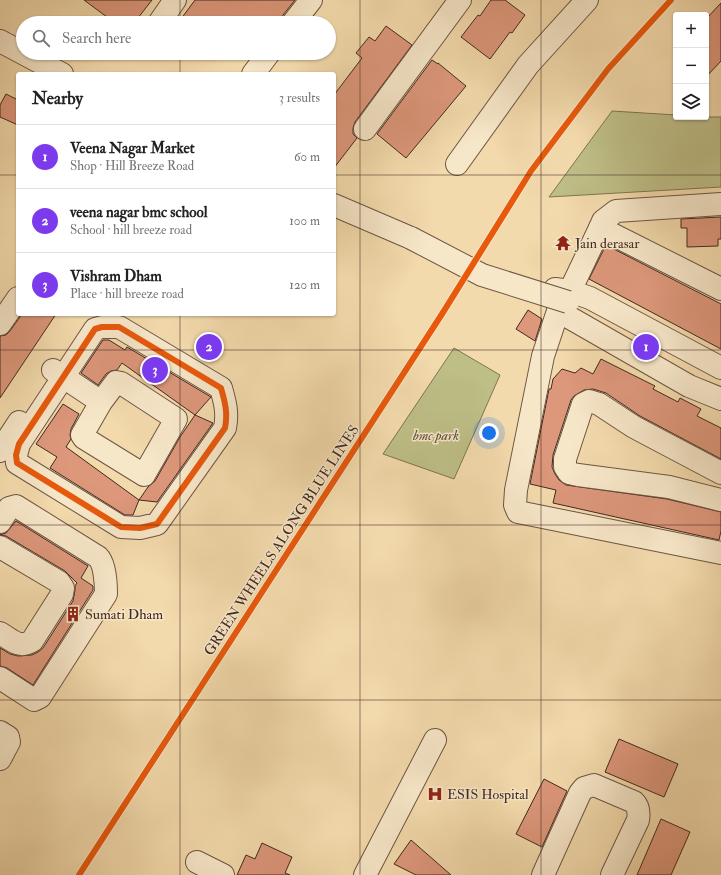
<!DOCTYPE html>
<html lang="en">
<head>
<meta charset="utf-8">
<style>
  body { margin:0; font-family:"IM FELL Double Pica",serif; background:#f2f2f2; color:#222 }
  .controls { position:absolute; right:12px; top:12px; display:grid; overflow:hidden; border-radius:4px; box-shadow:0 1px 3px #0004 }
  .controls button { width:36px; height:36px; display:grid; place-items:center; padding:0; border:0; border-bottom:1px solid #e0e0e0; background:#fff; color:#222; font:20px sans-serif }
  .you { position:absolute; left:489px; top:433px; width:14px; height:14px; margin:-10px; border:3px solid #fff; border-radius:50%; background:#1a73e8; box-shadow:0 0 0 6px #1a73e833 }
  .badge { display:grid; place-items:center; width:26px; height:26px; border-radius:50%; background:#7c3aed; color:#fff; font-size:13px; font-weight:700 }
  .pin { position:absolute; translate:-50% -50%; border:2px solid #fff; box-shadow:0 1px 4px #0006 }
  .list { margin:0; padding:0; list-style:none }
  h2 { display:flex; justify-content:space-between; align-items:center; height:52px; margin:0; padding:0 16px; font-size:17px }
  h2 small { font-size:13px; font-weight:400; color:#767676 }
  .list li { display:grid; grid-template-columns:26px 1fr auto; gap:12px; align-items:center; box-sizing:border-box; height:64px; padding:0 16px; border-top:1px solid #e0e0e0 }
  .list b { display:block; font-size:15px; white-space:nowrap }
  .list p { margin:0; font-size:13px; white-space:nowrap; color:#767676 }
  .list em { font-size:13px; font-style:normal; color:#767676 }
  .icon { flex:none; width:22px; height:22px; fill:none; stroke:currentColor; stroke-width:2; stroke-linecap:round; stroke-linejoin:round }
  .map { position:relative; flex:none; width:721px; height:875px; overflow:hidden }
  .search { position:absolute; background:#fff; box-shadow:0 1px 3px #0004; left:16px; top:16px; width:320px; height:44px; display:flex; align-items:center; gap:10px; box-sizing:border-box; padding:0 14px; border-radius:22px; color:#767676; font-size:15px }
  .panel { position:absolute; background:#fff; box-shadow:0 1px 3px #0004; left:16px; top:72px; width:320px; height:244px; border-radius:4px }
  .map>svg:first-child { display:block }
</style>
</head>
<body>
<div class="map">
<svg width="721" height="875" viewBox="0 0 721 875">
  <rect width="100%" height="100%" fill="#f3daac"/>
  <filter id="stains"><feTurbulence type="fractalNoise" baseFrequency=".005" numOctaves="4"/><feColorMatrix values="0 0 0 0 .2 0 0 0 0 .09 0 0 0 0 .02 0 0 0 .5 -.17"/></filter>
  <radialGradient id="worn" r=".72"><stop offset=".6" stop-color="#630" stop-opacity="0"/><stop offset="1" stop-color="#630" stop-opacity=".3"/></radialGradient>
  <!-- green -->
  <g fill="#bebe87" stroke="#807454">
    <polygon points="612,111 676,115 676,117 721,117 721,187 549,197"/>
    <polygon points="454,348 500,375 454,479 383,454"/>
  </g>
  <!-- building -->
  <g fill="#dd977b" stroke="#412920">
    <polygon points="84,0 152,0 134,23 115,23"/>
    <polygon points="195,0 295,0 283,15 280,23 178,23"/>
    <polygon points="491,0 505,0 525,15 512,33 510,32 490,59 461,37 478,15 480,16"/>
    <polygon points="721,3 721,61 706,77 706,19"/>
    <polygon points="386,26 412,45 355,122 353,128 353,134 357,138 334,168 334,95 362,58 356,53 369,37 375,41"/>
    <polygon points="432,60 438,64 438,63 466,86 406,158 377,134"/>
    <polygon points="6,94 18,100 18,125 0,117 0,105"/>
    <polygon points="721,217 721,239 718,239 718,246 687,247 687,228 681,228 681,219"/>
    <polygon points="606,245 721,304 721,349 589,279"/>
    <polygon points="528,310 542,319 535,341 516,329"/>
    <polygon points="22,314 56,314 0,398 0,336 6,335 10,331"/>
    <polygon points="103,340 109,340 125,350 127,347 211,397 195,415 122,363 117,370 111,371 106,374 98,385 81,373"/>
    <polygon points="601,359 655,386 653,389 678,402 680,398 701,409 697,416 721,428 721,459 640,416 606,393 593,389 584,390 574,396 571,400 553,455 552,467 555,474 559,480 566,485 667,499 721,512 721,531 719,540 553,503 556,490 530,484 549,389 551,389 553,379 562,369 575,373 581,368 593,374"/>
    <polygon points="63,404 79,414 71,429 70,435 71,439 66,447 139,500 133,515 125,515 50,468 57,457 36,444"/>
    <polygon points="195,415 213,423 157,502 139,500 148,487 155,481 180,437"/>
    <polygon points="16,521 88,566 81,578 93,586 93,590 33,685 7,668 0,666 0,648 10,654 18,656 32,655 38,652 43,648 73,601 75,590 75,586 77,583 65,571 6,536 0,535 6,533"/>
    <polygon points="619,739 678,764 664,797 605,772"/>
    <polygon points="544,779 567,791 542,847 516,834"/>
    <polygon points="661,819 690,832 671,875 637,875"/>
    <polygon points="411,840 451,875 416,875 394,864"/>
    <polygon points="262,843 292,857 285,873 290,875 237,875 246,855 255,859"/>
  </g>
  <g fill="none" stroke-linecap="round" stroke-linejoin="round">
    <defs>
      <g id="minor">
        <polyline points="159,23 175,0"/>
        <polyline points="293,23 311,0"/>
        <polyline points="0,41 62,74"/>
        <polyline points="253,74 269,53"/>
        <polyline points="365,129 460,0"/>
        <polyline points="457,164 528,65 587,0"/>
        <polyline points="334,205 411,238"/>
        <polyline points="600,228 603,221 616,211 721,204"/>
        <polyline points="555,289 570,291 590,298 721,368"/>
        <polyline points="721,289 600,228 570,291 558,311 689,386 721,399"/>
        <polyline points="558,311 543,356 516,490 515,505 518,512 721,553"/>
        <polyline points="0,324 18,298"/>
        <path d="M102 327H119L221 388C225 402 228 413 225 428L157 524 140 528 121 527 17 463 16 455 19 444 95 329Z"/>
        <polyline points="53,370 101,402 116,382 121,383 176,419 144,475 84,438 82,435 101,402"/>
        <polyline points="0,451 19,422"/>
        <polyline points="721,473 634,427 599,404 589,401 583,404 565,459 565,467 569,473 578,475 669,487 721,500"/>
        <path d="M0 522 9 508 16 506 98 557C105 564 106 584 106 594L40 697 34 700 0 678"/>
        <path d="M0 547 59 582 63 588 62 594 32 641C19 649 12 640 0 633"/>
        <polyline points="0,732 8,737 9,742 0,759"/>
        <polyline points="197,862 223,875"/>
        <polyline points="365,875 435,740"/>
        <path d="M543 875 580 793 584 788 594 785 634 802C639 807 639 814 638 820L612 875"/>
      </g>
    </defs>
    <!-- minor casing -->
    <use href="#minor" stroke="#6e5543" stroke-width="24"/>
    <!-- minor -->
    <use href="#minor" stroke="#f7e7c9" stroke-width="22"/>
    <defs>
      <polyline id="minor-bridge" points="411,238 482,275 568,302"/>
    </defs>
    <!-- minor-bridge casing -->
    <use href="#minor-bridge" stroke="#6e5543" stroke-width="24" stroke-linecap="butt"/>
    <!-- minor-bridge -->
    <use href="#minor-bridge" stroke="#f7e7c9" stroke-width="22"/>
    <defs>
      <g id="cycleway">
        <path d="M102 327H119L221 388C225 402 228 413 225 428L157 524 140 528 121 527 17 463 16 455 19 444 95 329Z"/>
        <polyline points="79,875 442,314 531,171 608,69 671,0"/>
      </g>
    </defs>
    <!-- cycleway casing -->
    <use href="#cycleway" stroke="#f7e7c9" stroke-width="8"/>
    <!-- cycleway -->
    <use href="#cycleway" stroke="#e8590c" stroke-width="6"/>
  </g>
  <!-- grid -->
  <path fill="none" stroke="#412920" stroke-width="1" stroke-opacity="0.55" d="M180 0V23M360 0V875M541 0V875M180 53V74M0 175H18M334 175H721M180 314V875M0 350H721M0 525H721M0 700H721"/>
  <!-- icons -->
  <defs>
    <symbol id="temple-bare" viewBox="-9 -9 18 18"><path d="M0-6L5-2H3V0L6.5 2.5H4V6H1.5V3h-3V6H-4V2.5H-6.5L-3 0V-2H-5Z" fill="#8f2418" stroke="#f7e7c9" stroke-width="2.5" paint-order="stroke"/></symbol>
    <symbol id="building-bare" viewBox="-9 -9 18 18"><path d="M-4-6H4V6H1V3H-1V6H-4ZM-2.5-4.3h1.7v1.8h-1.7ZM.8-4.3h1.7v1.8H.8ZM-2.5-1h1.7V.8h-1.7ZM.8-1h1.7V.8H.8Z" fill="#8f2418" stroke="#f7e7c9" stroke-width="2.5" paint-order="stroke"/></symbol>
    <symbol id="hospital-bare" viewBox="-9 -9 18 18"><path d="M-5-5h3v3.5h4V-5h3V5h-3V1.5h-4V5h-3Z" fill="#8f2418" stroke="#f7e7c9" stroke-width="2.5" paint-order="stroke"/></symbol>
  </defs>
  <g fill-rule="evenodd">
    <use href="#temple-bare" x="552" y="232" width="22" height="22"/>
    <use href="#building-bare" x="62" y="603" width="22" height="22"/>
    <use href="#hospital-bare" x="424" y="783" width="22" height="22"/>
  </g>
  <g text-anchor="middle" stroke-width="3" stroke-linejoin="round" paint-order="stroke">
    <!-- poi labels -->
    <g font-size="14" fill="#412920" stroke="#f7e7c9" text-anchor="start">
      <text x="575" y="248">Jain derasar</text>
      <text x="85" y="619">Sumati Dham</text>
      <text x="447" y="799">ESIS Hospital</text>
    </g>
    <!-- park labels -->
    <g font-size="14" font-style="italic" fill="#604e3a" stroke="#f7e7c9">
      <text x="436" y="440">bmc park</text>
    </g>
    <!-- street labels -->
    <g font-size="14" fill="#412920" stroke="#f7e7c9">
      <text transform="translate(281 540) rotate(-57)" y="5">GREEN WHEELS ALONG BLUE LINES</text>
    </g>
  </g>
  <rect width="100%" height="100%" filter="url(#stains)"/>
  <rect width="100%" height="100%" fill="url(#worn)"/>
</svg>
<div class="controls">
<button>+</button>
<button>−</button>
<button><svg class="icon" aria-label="layers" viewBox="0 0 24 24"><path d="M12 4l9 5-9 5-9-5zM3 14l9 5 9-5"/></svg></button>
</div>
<div class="you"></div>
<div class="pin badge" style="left:646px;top:347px">1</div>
<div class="pin badge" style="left:209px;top:347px">2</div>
<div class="pin badge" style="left:155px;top:370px">3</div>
<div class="search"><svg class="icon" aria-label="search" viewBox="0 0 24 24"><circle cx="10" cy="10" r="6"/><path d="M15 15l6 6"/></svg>Search here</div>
<section class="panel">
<h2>Nearby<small>3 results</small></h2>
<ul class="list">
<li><span class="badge">1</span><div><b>Veena Nagar Market</b><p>Shop · Hill Breeze Road</p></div><em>60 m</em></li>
<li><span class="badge">2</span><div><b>veena nagar bmc school</b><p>School · hill breeze road</p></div><em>100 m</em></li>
<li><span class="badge">3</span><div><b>Vishram Dham</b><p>Place · hill breeze road</p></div><em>120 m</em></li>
</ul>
</section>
</div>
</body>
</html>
